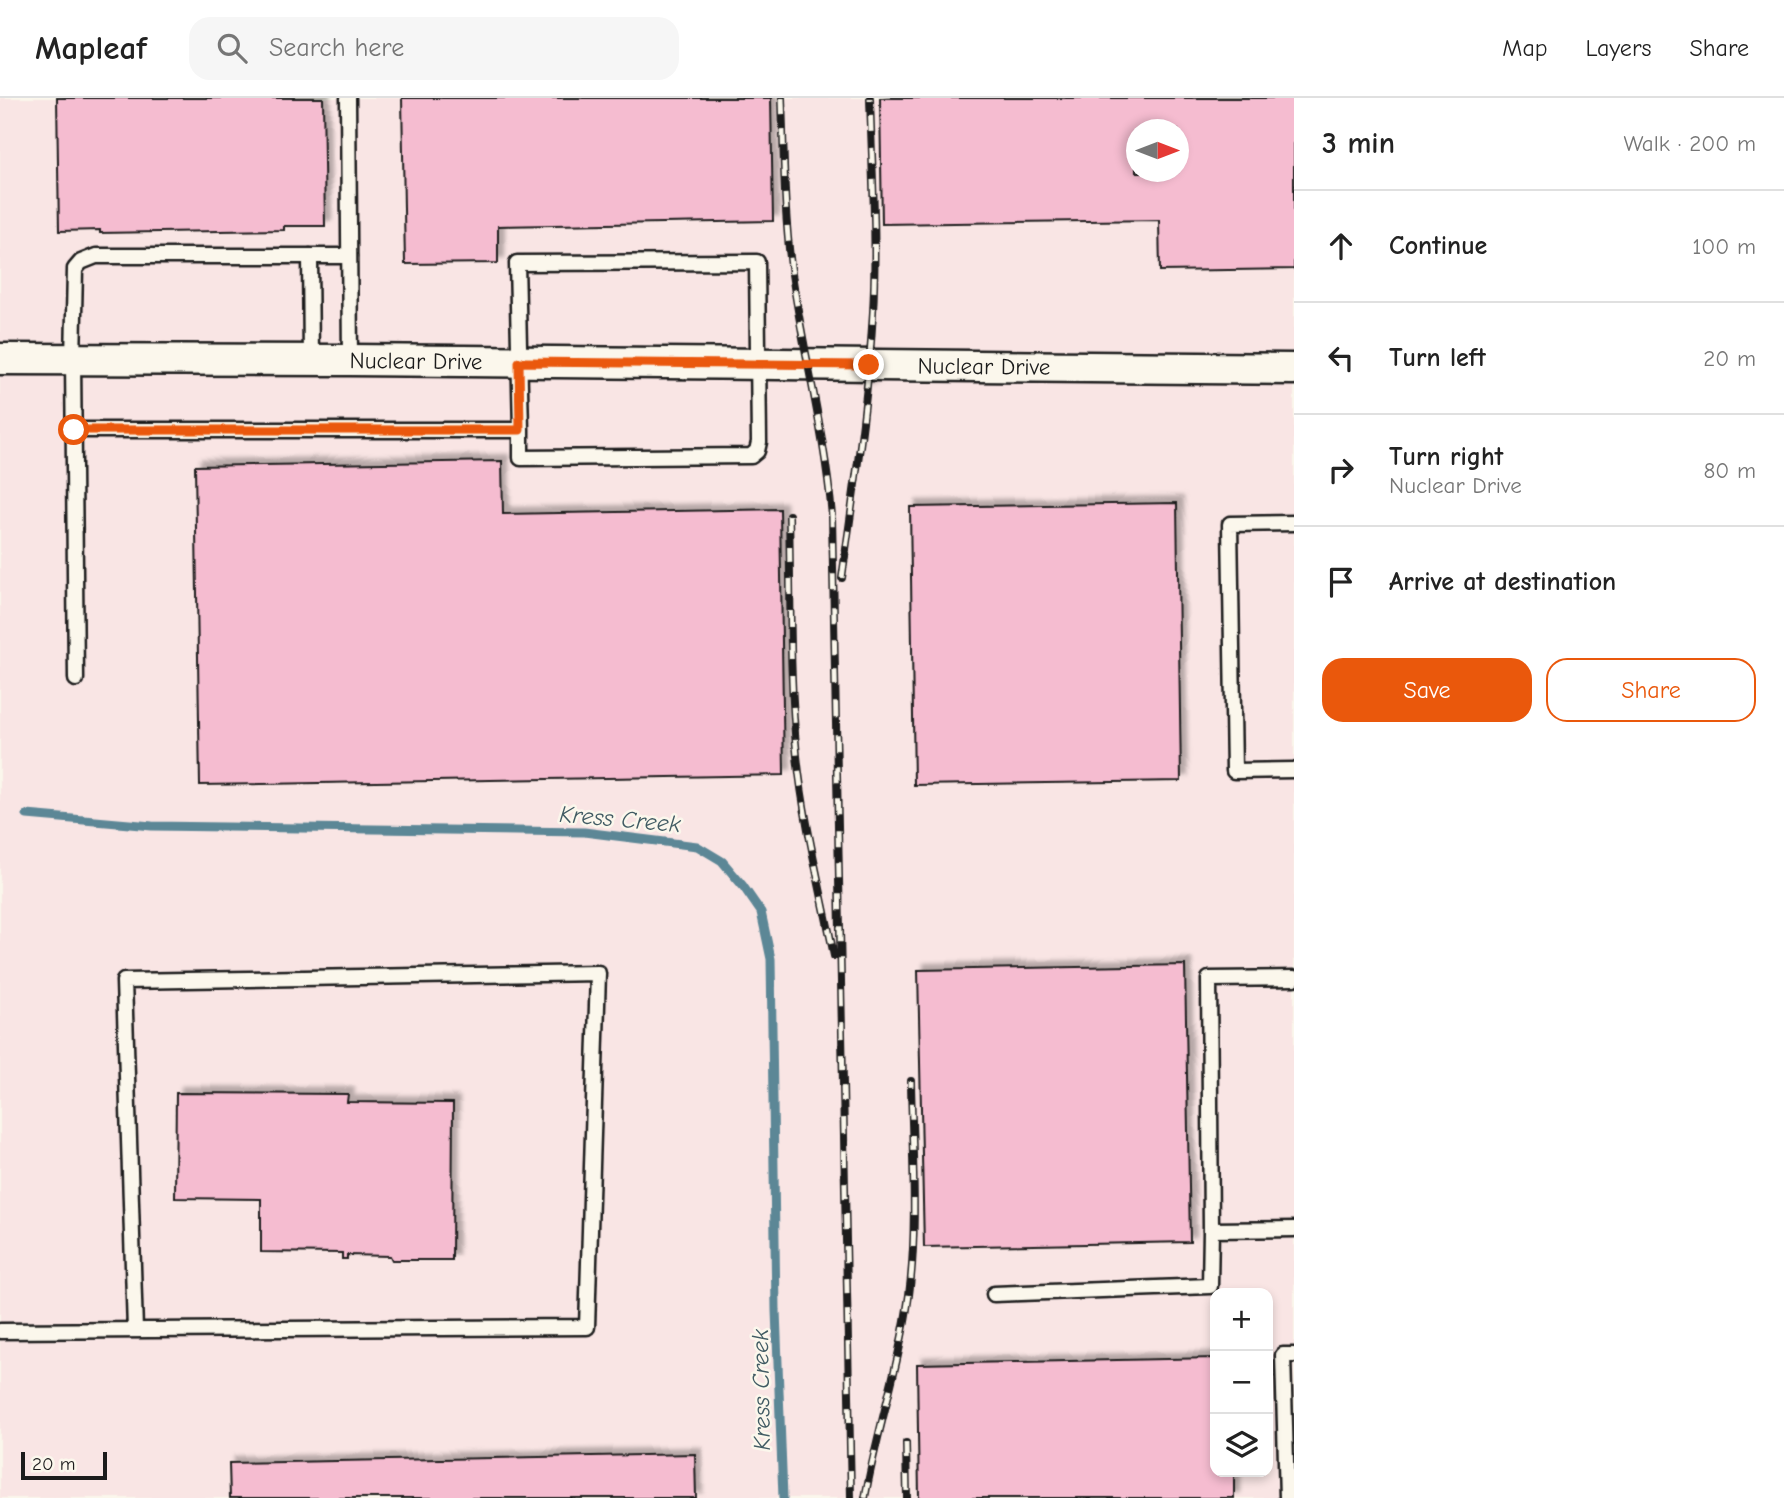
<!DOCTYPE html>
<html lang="en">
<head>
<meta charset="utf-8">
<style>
  body { margin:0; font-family:"Comic Neue",sans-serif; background:#f6f6f6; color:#222 }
  .controls { position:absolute; right:21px; bottom:21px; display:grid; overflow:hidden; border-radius:14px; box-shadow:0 4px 10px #0003 }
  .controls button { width:63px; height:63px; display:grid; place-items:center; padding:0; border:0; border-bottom:2px solid #e0e0e0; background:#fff; color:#222; font:35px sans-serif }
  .compass { position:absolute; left:1126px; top:21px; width:63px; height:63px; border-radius:50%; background:#fff; box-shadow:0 4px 10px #0003; rotate:90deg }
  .scale { position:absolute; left:21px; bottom:18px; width:86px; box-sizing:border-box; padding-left:7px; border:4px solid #1c1c1c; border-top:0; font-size:19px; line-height:24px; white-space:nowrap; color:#1c1c1c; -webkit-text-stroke:5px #fbf7ec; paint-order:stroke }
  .stop { position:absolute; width:21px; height:21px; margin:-16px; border:5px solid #ea580c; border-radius:50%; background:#fff }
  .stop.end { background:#ea580c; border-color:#fff; box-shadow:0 2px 7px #0008 }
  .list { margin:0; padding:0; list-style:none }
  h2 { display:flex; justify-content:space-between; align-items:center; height:91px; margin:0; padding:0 28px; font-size:30px }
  h2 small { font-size:23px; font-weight:400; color:#767676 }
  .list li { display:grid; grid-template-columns:46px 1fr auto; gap:21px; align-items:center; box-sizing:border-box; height:112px; padding:0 28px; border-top:2px solid #e0e0e0 }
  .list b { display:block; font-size:26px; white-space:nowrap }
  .list p { margin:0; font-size:23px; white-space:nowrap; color:#767676 }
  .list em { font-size:23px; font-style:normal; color:#767676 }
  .actions { display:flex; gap:14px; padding:21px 28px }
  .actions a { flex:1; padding:16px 0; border:2px solid #ea580c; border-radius:21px; text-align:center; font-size:24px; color:#ea580c }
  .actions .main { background:#ea580c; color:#fff }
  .icon { flex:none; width:38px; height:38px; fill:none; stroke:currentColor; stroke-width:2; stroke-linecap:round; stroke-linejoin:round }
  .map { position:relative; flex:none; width:1294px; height:1400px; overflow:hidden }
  header { display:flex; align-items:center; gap:42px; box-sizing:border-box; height:98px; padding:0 35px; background:#fff; border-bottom:2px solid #e0e0e0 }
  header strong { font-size:33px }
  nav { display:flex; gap:38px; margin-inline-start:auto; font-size:24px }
  .search { width:490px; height:63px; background:#f6f6f6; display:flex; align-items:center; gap:18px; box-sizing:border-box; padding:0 24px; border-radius:21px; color:#767676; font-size:26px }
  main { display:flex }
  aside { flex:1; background:#fff }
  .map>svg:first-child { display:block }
</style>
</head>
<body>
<header>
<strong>Mapleaf</strong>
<div class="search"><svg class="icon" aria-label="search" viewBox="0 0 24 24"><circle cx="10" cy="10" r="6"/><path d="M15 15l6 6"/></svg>Search here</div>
<nav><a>Map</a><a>Layers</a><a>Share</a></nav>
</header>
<main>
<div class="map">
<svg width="1294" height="1400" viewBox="0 0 1294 1400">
  <defs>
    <filter id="shadow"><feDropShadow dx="6" dy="-6" stdDeviation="2" flood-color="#0004"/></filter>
  </defs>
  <rect width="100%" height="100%" fill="#fbf7ec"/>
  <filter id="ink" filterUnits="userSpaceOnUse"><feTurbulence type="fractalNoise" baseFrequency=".0143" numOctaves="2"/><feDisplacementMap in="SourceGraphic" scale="14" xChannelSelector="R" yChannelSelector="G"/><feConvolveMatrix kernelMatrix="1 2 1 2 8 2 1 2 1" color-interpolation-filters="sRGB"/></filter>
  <g filter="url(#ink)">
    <!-- built -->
    <path fill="#f9e5e4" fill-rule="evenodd" d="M0 0H1294V1400H0ZM1136 32H1178V74H1136ZM1215 1195H1268V1374H1215Z"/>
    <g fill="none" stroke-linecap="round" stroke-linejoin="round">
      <!-- stream -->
      <polyline stroke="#5c8796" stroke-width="9" points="27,717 152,728 584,734 697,748 722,763 743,788 761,814 771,861 776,1212 783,1400"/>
    </g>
    <!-- building -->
    <g fill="#f5bcd0" stroke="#1c1c1c" stroke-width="2" fill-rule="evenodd" filter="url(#shadow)">
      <polygon points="57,0 323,0 325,128 284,128 284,132 100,135 100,132 59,133"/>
      <polygon points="402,0 771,0 773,123 498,128 498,165 405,166"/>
      <path d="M880 0H1294V171L1160 173 1159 122 882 126ZM1136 32H1178V74H1136Z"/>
      <polygon points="502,363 503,416 780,411 784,677 200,687 195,368"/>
      <polygon points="1177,405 1181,683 914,687 910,409"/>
      <polygon points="1185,867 1190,1144 924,1149 918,872"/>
      <polygon points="176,995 348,996 347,1004 453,1005 452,1162 392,1162 390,1158 347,1157 347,1161 342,1161 342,1155 261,1154 261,1101 175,1100"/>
      <polygon points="1215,1260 1215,1374 1234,1374 1234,1400 919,1400 917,1266"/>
      <polygon points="695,1356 696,1400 230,1400 229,1365"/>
    </g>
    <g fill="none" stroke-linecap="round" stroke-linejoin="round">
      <defs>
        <g id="service">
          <polyline points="348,0 350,262"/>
          <polyline points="310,158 311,262"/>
          <polyline points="74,332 521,332 521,360 751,358 757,353 759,344 757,164 517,165 521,332"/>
          <polyline points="1294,425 1230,426 1234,673 1294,672"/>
          <polyline points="76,581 73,262 75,171 81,164 96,158 349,158"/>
          <polyline points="1294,880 1209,881 1211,1132 1294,1131"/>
          <polyline points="994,1196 1210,1188 1211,1132"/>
          <polyline points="0,1233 587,1229 598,875 124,883 135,1232"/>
          <polyline points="1287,1400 1283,1257 1294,1257"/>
        </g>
        <g id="minor">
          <path id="s1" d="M0 261 350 262 1294 271"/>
        </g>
      </defs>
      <!-- service casing -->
      <use href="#service" stroke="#1c1c1c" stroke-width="19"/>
      <!-- minor casing -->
      <use href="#minor" stroke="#1c1c1c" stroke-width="35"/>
      <!-- service -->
      <use href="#service" stroke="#fbf7ec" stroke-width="14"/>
      <!-- minor -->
      <use href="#minor" stroke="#fbf7ec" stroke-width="30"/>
      <defs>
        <g id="rail">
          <path d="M782 0C784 59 784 117 792 176 804 257 825 336 832 418L851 1400"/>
          <path d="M789 417C791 497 789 578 797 658 804 725 821 792 834 858"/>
          <path d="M842 480C854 392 868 303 873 214 877 143 872 71 870 0"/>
          <polyline points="906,1345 907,1400"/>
          <path d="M865 1400C877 1332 900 1265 909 1197 918 1129 912 1052 911 983"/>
        </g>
      </defs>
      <!-- rail casing -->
      <use href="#rail" stroke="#1c1c1c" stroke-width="8"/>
      <!-- rail -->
      <use href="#rail" stroke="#fbf7ec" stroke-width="5" stroke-dasharray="16" stroke-linecap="butt"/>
    </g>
  </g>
  <g fill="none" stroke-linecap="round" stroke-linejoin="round" filter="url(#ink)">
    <!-- route -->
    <polyline stroke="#ea580c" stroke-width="9" points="74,332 520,332 519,264 869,267"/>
  </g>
  <g text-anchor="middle" stroke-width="5" stroke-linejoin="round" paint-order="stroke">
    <!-- street labels -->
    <g font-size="23" fill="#1c1c1c" stroke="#fbf7ec">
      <text dy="8" stroke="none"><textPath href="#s1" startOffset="416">Nuclear Drive</textPath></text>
      <text dy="8" stroke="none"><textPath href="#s1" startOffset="984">Nuclear Drive</textPath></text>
    </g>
    <!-- water labels -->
    <g font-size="24" font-style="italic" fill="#415b63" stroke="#fbf7ec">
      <text transform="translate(620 721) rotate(5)" y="8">Kress Creek</text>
      <text transform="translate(761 1292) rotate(-91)" y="8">Kress Creek</text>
    </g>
  </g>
</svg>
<div class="controls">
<button>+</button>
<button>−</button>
<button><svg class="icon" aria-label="layers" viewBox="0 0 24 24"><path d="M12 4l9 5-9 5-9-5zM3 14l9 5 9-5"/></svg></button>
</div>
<svg class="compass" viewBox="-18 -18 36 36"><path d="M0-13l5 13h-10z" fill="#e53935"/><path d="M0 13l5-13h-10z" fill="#767676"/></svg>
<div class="scale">20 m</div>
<div class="stop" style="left:74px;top:332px"></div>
<div class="stop end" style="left:869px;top:267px"></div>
</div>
<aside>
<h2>3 min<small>Walk · 200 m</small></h2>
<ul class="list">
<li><svg class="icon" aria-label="ahead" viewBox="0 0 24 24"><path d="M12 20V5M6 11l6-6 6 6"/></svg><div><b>Continue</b></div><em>100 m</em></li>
<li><svg class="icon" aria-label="left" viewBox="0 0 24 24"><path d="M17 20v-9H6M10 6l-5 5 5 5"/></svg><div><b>Turn left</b></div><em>20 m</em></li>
<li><svg class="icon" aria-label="right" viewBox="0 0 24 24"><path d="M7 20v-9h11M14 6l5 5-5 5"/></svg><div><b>Turn right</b><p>Nuclear Drive</p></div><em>80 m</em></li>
<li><svg class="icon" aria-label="arrive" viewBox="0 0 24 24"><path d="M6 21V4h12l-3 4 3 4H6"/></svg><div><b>Arrive at destination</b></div></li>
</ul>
<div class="actions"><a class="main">Save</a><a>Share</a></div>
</aside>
</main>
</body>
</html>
